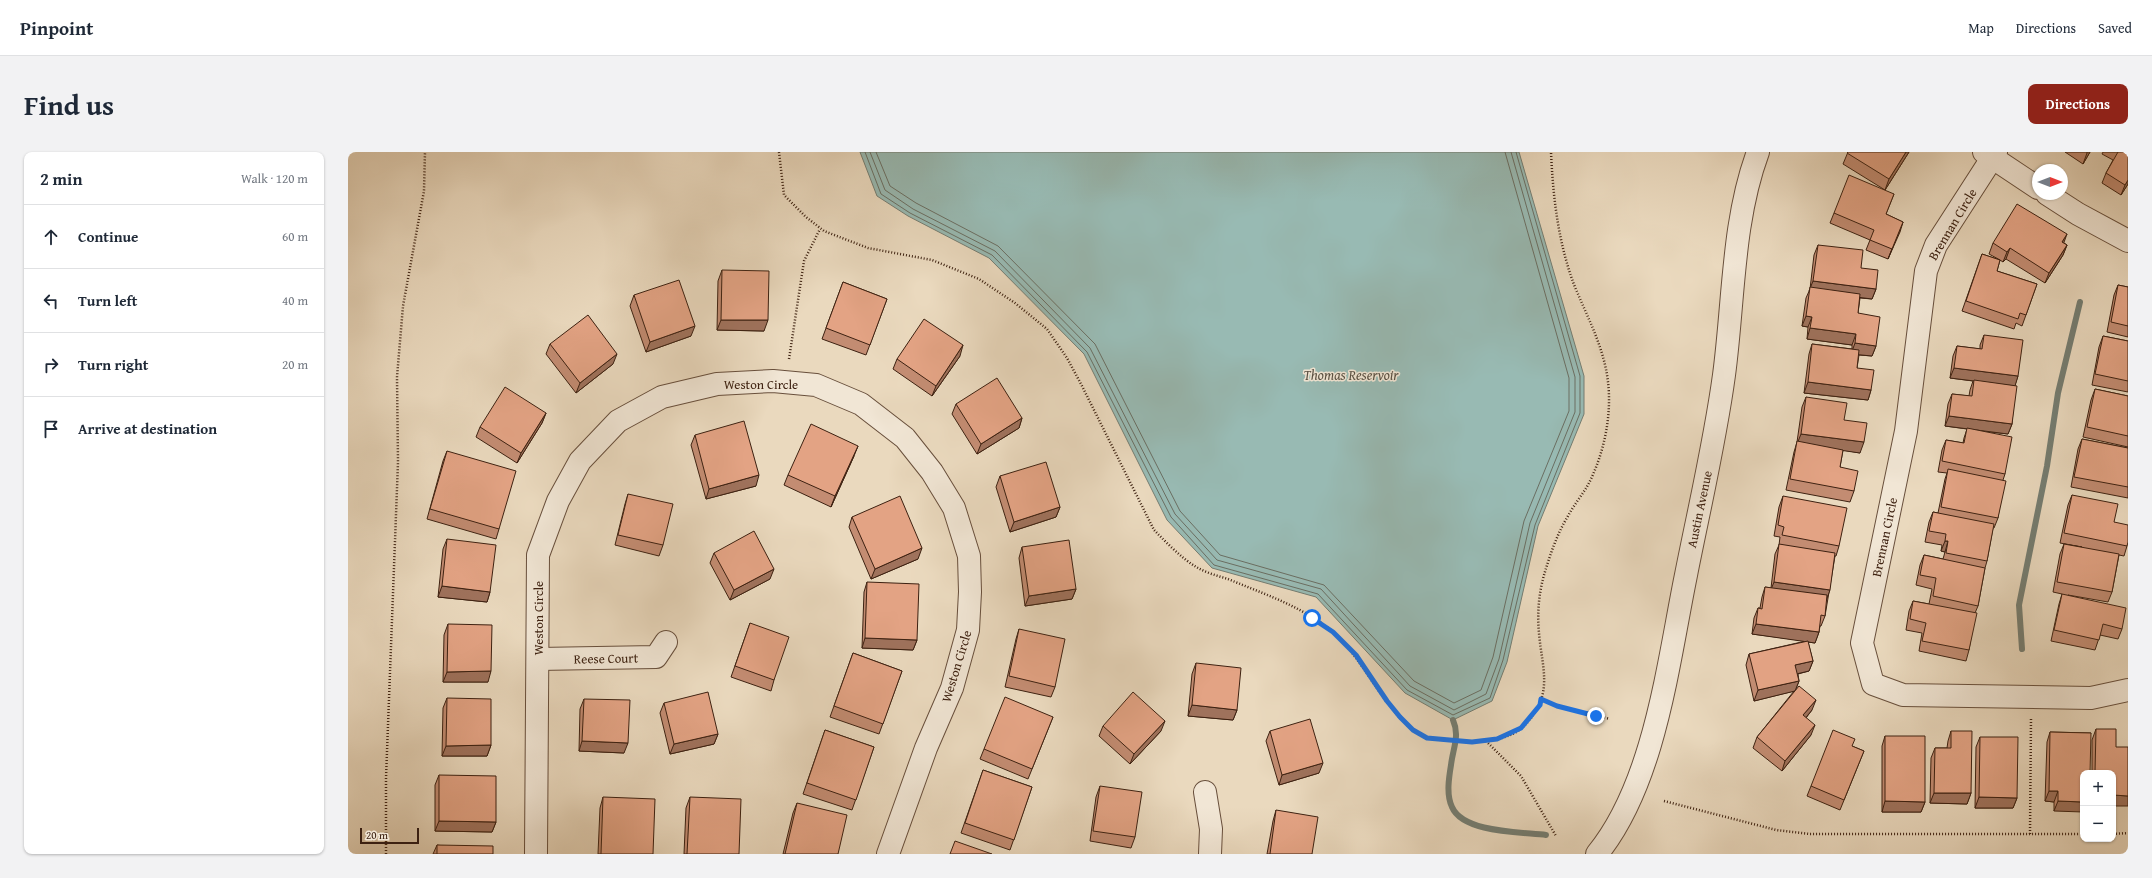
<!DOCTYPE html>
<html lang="en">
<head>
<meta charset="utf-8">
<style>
  body { margin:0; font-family:"Gentium Book Plus",serif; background:#f2f2f3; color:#1f2937 }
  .controls { position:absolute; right:12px; bottom:12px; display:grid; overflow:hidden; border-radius:8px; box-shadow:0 1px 3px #0004 }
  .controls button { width:36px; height:36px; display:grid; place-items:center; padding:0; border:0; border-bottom:1px solid #e0e1e3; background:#fff; color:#1f2937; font:20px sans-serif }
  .compass { position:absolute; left:1684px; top:12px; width:36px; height:36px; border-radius:50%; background:#fff; box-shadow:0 1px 3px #0004; rotate:90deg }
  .scale { position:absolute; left:12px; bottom:10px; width:59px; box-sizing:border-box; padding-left:4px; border:2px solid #3d2111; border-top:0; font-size:11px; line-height:14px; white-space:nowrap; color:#3d2111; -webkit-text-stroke:3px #f1e6d5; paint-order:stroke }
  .stop { position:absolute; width:12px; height:12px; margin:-9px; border:3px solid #1a73e8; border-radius:50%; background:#fff }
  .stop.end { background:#1a73e8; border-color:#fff; box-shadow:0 1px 4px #0008 }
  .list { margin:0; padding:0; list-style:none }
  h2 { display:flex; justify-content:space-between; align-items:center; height:52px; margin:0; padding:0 16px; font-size:17px }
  h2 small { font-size:13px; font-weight:400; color:#747a83 }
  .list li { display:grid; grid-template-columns:26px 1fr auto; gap:12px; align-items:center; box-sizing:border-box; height:64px; padding:0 16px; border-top:1px solid #e0e1e3 }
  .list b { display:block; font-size:15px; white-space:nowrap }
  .list em { font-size:13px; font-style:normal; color:#747a83 }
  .icon { flex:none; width:22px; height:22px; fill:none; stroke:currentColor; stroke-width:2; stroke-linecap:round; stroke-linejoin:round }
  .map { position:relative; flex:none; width:1780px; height:702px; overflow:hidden; border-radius:8px }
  header { display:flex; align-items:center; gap:24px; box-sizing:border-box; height:56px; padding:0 20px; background:#fff; border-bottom:1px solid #e0e1e3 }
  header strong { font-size:19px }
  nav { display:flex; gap:22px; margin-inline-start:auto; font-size:14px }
  .intro { display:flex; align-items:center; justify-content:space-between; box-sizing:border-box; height:96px; padding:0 24px }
  h1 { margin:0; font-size:28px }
  .button { padding:10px 18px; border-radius:8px; background:#8f2418; color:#fff; font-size:14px; font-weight:700 }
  main { display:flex; gap:24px; padding:0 24px }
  aside { flex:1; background:#fff; border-radius:8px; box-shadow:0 1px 3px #0004 }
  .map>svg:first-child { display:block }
</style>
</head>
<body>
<header>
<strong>Pinpoint</strong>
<nav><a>Map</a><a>Directions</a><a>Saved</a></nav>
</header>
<div class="intro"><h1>Find us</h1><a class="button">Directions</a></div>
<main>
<aside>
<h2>2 min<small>Walk · 120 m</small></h2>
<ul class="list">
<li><svg class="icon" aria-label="ahead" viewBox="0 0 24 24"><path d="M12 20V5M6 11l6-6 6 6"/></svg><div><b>Continue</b></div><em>60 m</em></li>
<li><svg class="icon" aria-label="left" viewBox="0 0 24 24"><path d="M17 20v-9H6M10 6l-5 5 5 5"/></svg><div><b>Turn left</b></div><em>40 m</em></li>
<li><svg class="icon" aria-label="right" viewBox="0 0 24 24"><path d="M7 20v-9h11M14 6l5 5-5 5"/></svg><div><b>Turn right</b></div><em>20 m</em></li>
<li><svg class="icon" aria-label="arrive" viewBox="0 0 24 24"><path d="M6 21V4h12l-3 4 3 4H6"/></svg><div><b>Arrive at destination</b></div></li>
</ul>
</aside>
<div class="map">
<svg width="1780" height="702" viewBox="0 0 1780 702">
  <rect width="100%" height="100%" fill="#ead9be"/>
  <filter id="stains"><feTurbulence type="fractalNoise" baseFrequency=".005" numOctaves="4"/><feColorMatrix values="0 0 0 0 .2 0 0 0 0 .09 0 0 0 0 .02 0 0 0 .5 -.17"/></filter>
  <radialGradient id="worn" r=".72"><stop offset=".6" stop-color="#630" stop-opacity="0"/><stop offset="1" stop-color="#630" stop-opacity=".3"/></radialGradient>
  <!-- water -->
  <polygon fill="#98bab3" stroke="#747d72" points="512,0 1171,0 1236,224 1236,262 1190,374 1159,510 1144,549 1105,568 1057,541 968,445 864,416 819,368 736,202 641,106 560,64 529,44"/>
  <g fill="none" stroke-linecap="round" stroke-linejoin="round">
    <!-- shore -->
    <g stroke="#6a6e62" stroke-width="1">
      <polyline points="517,0 533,42 562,61 644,103 739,200 823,365 866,413 970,442 1059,538 1105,563 1142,546 1155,508 1187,373 1232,261 1232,224 1168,0"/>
      <polyline points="522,0 537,38 565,57 647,99 742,196 827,362 869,408 973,437 1062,534 1106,558 1138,542 1151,507 1182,371 1227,260 1227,225 1163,0"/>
      <polyline points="528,0 542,34 568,51 650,94 747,192 832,359 872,403 976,433 1066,529 1106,551 1133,538 1145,505 1176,369 1221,259 1221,226 1157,0"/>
    </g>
    <!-- stream -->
    <g stroke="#747d72" stroke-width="6">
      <polyline points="1674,497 1671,453 1699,314 1710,241 1732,150"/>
      <path d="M1105 568C1112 584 1105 596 1103 613 1101 625 1098 643 1104 655 1115 681 1174 680 1198 683"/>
    </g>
    <defs>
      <g id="minor">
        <polyline points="1636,0 1690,36"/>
        <polyline points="1648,0 1588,93 1578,119 1558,279 1514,491 1525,532 1555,543 1743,546 1780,538"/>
        <polyline points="1699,42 1730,62 1780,89"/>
        <polyline points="190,507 308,505 318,490"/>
        <polyline points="857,640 863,677 862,702"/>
        <polyline points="188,702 190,403 210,349 232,309 270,269 314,245 369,232 425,229 468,233 513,252 557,286 584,320 606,356 621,404 622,440 620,478 604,536 578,596 540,702"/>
        <path d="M1249 702C1307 631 1320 511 1338 423 1351 357 1367 290 1376 223 1386 149 1384 70 1410 0"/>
      </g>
    </defs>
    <!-- minor casing -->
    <use href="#minor" stroke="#684f3c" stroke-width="24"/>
    <!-- path -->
    <g stroke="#3d2111" stroke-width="2.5" stroke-dasharray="1 2" stroke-linecap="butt">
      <path d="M431 0 436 43 458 65 476 79 520 96 584 108 631 127 667 151 699 177 719 206 733 232 806 378C819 391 834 407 850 416 859 421 870 424 880 427 916 442 953 454 984 479 1015 504 1043 573 1078 585 1084 588 1092 587 1099 588 1122 590 1156 592 1175 575 1207 543 1194 518 1191 481 1189 461 1191 441 1196 423 1202 403 1209 382 1220 364 1226 353 1234 343 1240 333 1256 302 1264 264 1260 230 1256 194 1238 163 1225 130 1210 88 1205 45 1203 0"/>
      <polyline points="441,207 456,109 472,77"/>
      <polyline points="1193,547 1209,554 1262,567"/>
      <polyline points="1138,589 1173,624 1208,684"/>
      <polyline points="1316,649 1428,678 1462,682 1735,682"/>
      <polyline points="1682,682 1683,566"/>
      <polyline points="1765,682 1780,681"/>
      <polyline points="38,702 38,626 50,310 49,225 55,154 76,39 77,0"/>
    </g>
    <!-- minor -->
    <use href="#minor" stroke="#f1e6d5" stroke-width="22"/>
  </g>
  <!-- wall -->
  <g fill="#c38c72" stroke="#3d2111">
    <polygon points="1500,0 1561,0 1537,38 1495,12"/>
    <polygon points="1717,0 1742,0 1735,12"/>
    <polygon points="1755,0 1780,0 1780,32 1773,43 1754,31 1758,21 1765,8 1754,2"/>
    <polygon points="1546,42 1538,62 1555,70 1540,107 1518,98 1522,88 1482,71 1486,61"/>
    <polygon points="1645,91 1716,91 1719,93 1715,103 1697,131 1658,107 1655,110 1652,108 1649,119 1689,132 1674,174 1668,171 1666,177 1614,159 1634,102 1652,108 1641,102"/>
    <polygon points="1470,93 1513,116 1528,137 1524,147 1512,146 1510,161 1528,194 1524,204 1511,203 1509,216 1523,238 1520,248 1456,241 1461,202 1464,192 1504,197 1504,193 1459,187 1460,175 1454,174 1458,146 1462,137 1466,103"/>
    <polygon points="374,118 416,179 369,178 370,129"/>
    <polygon points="495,130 539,147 518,203 474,187"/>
    <polygon points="1770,133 1780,135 1780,185 1759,180 1766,143"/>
    <polygon points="286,143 343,184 298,200 282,154"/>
    <polygon points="1636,183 1670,224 1667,233 1664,272 1660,282 1633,279 1657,322 1655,328 1650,366 1646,376 1645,376 1639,409 1637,416 1630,454 1627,461 1621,498 1618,509 1571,499 1574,481 1558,478 1561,459 1565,449 1581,452 1584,437 1568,433 1572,413 1576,403 1595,407 1597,400 1593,399 1594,393 1577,390 1581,370 1585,360 1590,361 1597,327 1599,321 1590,320 1594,298 1598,288 1615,291 1616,286 1619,277 1597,274 1600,252 1604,242 1621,244 1622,238 1625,229 1602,226 1605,204 1609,194 1632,197 1632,193"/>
    <polygon points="1755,184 1780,189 1780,240 1744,233 1751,195"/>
    <polygon points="202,192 265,212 228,241 198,202"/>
    <polygon points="612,204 584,244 545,217 549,207"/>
    <polygon points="1747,237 1780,244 1780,295 1735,285 1743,248"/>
    <polygon points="1458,245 1496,268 1512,301 1495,298 1492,315 1506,339 1502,350 1438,338 1446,300 1449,290 1454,255"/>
    <polygon points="608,252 674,266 671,276 629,302 604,262"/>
    <polygon points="198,261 194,271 169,311 128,285 132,275"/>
    <polygon points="347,283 408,334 358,347 343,293"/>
    <polygon points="1734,287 1780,296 1780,346 1723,335 1730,297"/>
    <polygon points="99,299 151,377 148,387 79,367 95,309"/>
    <polygon points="506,304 483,355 436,333 440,323"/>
    <polygon points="652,324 712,355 708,365 662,380 648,335"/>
    <polygon points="280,342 315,393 311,404 267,393 277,352"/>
    <polygon points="1724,343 1766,370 1779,394 1776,404 1771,403 1764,440 1760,450 1720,443 1774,477 1770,487 1752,483 1747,498 1703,489 1711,452 1714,442 1705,440 1712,402 1716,392 1734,395 1712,391 1720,353"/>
    <polygon points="1435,344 1491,394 1488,404 1487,404 1477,464 1473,474 1472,474 1471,480 1467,491 1460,490 1465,509 1461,519 1450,522 1451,529 1448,537 1464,558 1458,566 1463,583 1434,619 1405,596 1409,585 1446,539 1406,549 1398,513 1401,502 1458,489 1404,482 1406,466 1410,456 1412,456 1414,445 1417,435 1423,436 1427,402 1431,393 1432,385 1426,384 1431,355"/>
    <polygon points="504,365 570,407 523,427 501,375"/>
    <polygon points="99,387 142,440 139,450 90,445 95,397"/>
    <polygon points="674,395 728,437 724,447 677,454 671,406"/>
    <polygon points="366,401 422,427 382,448 362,411"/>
    <polygon points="519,430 569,488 565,498 514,496 516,440"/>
    <polygon points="402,471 426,528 423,539 383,525"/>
    <polygon points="100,472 140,530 95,530 96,483"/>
    <polygon points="671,477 707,535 703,545 657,535 668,487"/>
    <polygon points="505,501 554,519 531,582 482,565"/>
    <polygon points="848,511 889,558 885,568 840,564 844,522"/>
    <polygon points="99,546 143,593 139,604 94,604 95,556"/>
    <polygon points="236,547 276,601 231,599 232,557"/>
    <polygon points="316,551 370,582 366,592 322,602 312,561"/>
    <polygon points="705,565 680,627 632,607 636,597"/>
    <polygon points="755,574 813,579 782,612 751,584"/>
    <polygon points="1748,577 1768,595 1765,621 1744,621 1744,588"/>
    <polygon points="477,578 526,595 504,658 455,642"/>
    <polygon points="922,579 971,621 931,633 918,589"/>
    <polygon points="1603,579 1623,641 1619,652 1582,651 1583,606 1587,596 1599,596 1600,589"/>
    <polygon points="1702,580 1743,581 1706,659 1706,650 1697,649 1699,590"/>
    <polygon points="1537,584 1577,650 1573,660 1534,660 1534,594"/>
    <polygon points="1632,585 1669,646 1665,656 1627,656 1628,595"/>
    <polygon points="1504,594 1516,599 1492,658 1459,644 1463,634"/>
    <polygon points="635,618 684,635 662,698 613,681"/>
    <polygon points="91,623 148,670 144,680 87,679 87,633"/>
    <polygon points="752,634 787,685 783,696 742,689 748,645"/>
    <polygon points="255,645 305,702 250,702 252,656"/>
    <polygon points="342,645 391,702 336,702 338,656"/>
    <polygon points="449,651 490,702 435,702 445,661"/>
    <polygon points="928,658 964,702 919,702 925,669"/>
    <polygon points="89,693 145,702 85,702"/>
  </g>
  <!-- shaded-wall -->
  <g fill="#9f725c" stroke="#3d2111">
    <polygon points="1558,0 1561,0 1537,38 1541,27"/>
    <polygon points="1739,0 1742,0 1735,12 1739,1"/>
    <polygon points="1780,28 1780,32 1773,43 1777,33"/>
    <polygon points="1555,70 1552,80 1540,107 1544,97"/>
    <polygon points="1719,82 1715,93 1714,90"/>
    <polygon points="1719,93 1715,103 1697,131 1701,121"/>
    <polygon points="1662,96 1658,107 1655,110 1659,100"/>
    <polygon points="1465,129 1528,137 1524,147 1461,139"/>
    <polygon points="1458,164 1464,165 1460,175 1454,174"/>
    <polygon points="373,168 420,168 416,179 369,178"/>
    <polygon points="347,174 343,184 298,200 302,190"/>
    <polygon points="1462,176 1508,182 1504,193 1459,187"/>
    <polygon points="1507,191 1528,194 1524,204 1503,202"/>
    <polygon points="615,193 612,204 584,244 588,234"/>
    <polygon points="269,202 265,212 228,241 232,231"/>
    <polygon points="1606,216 1670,224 1667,234 1602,226"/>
    <polygon points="1460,230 1523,238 1520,248 1456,241"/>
    <polygon points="198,261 194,271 169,311 173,301"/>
    <polygon points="1601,264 1664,272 1660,282 1597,274"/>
    <polygon points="674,266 671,276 629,302 633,292"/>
    <polygon points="1453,282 1516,290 1512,301 1449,292"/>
    <polygon points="510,294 506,304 483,355 487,344"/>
    <polygon points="411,323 408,334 358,347 361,337"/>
    <polygon points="712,355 708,365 662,380 666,370"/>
    <polygon points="1597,389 1600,389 1597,400 1593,399"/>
    <polygon points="574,396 570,407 523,427 527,417"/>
    <polygon points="426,417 422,427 382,448 386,438"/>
    <polygon points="1426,430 1482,438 1478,449 1422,440"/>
    <polygon points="94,434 142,440 139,450 90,445"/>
    <polygon points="728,437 724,447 677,454 681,444"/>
    <polygon points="1408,472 1471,480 1467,491 1404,482"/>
    <polygon points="517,486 569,488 565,498 514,496"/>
    <polygon points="1465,509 1461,519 1444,523 1447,513"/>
    <polygon points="143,519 140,530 95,530 99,520"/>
    <polygon points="1451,529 1447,539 1406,549 1410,538"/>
    <polygon points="1468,548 1464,558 1451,574 1455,563"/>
    <polygon points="844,553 889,558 885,568 840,564"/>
    <polygon points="817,569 813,579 782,612 786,602"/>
    <polygon points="1467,573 1463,583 1434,619 1437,609"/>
    <polygon points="370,582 366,592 322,602 326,592"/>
    <polygon points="234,589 280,591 276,601 231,599"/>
    <polygon points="143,593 139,604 94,604 98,594"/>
    <polygon points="975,611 971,621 931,633 934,623"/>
    <polygon points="1701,639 1710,639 1706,650 1697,649"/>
    <polygon points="1586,641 1623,641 1619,652 1582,651"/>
    <polygon points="1765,643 1780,644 1780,654 1765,654"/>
    <polygon points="1631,645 1669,646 1665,656 1627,656"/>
    <polygon points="1537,649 1577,650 1573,660 1534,660"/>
    <polygon points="1710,649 1735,650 1735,660 1706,659"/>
    <polygon points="91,669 148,670 144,680 87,679"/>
  </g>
  <!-- building -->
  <g fill="#e3a384" stroke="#3d2111">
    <polygon points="1500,0 1558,0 1541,27 1499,1"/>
    <polygon points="1770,0 1780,0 1780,28 1777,33 1758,21"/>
    <polygon points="1501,23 1546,42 1538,62 1555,70 1544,97 1522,88 1526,78 1486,61"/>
    <polygon points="1669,52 1719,82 1714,90 1719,93 1701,121 1662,96 1659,100 1645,91"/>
    <polygon points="1470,93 1515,98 1513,116 1530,118 1528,137 1465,129"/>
    <polygon points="1634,102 1652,108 1649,119 1689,132 1678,163 1672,161 1670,167 1618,149"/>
    <polygon points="374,118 421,119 420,168 373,168"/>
    <polygon points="331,128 347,174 302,190 286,143"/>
    <polygon points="495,130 539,147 522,193 478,176"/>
    <polygon points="1770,133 1780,135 1780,174 1763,170"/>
    <polygon points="1462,135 1512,142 1510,161 1532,165 1528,194 1507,191 1508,182 1462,176 1464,165 1458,164"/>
    <polygon points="240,163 269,202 232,231 202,192"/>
    <polygon points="576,167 615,193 588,234 549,207"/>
    <polygon points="1636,183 1675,188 1670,224 1606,216 1609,194 1634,197"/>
    <polygon points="1755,184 1780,189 1780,229 1747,222"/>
    <polygon points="1464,192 1511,198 1509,216 1526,218 1523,238 1460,230"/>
    <polygon points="649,226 674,266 633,292 608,252"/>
    <polygon points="1626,228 1669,234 1664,272 1601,264 1604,242 1624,244"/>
    <polygon points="157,235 198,261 173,301 132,275"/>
    <polygon points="1747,237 1780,244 1780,284 1739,275"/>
    <polygon points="1458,245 1499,251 1496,268 1519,271 1516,290 1453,282"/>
    <polygon points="396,269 411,323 361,337 347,283"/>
    <polygon points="463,272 510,294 487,344 440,323"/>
    <polygon points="1619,276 1664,285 1657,322 1594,309 1598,288 1616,291"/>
    <polygon points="1734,287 1780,296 1780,335 1726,325"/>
    <polygon points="1449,289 1495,298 1492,315 1510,319 1506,339 1442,327"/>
    <polygon points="99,299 168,319 151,377 82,357"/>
    <polygon points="698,310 712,355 666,370 652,324"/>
    <polygon points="1600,317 1658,329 1650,366 1593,355"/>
    <polygon points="280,342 325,352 315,393 270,383"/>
    <polygon points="1724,343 1770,352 1766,370 1780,373 1780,390 1779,394 1716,381"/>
    <polygon points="552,344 574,396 527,417 504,365"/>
    <polygon points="1435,344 1499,356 1491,394 1434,383 1436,375 1430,373"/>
    <polygon points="1585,360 1646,372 1639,409 1598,401 1600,389 1597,389 1598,382 1581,379"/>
    <polygon points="406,379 426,417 386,438 366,401"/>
    <polygon points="99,387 148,393 142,440 94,434"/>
    <polygon points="721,388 728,437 681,444 674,395"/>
    <polygon points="1431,392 1487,401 1482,438 1426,430"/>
    <polygon points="1716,392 1771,402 1764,440 1709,430"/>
    <polygon points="1576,403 1637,416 1630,454 1585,444 1588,426 1572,423"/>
    <polygon points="519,430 571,432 569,488 517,486"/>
    <polygon points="1417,435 1479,443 1477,464 1473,463 1471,480 1408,472 1410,456 1414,457"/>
    <polygon points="1714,442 1778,456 1774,477 1755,472 1751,488 1706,478"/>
    <polygon points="1565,449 1629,461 1621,498 1574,489 1578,471 1562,467"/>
    <polygon points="402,471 441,485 426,528 387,514"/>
    <polygon points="100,472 144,473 143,519 99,520"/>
    <polygon points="671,477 717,487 707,535 661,524"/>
    <polygon points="1460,489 1465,509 1447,513 1451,529 1410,538 1401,502"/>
    <polygon points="505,501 554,519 535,572 486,554"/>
    <polygon points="848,511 893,516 889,558 844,553"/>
    <polygon points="1451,534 1468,548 1455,563 1467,573 1437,609 1409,585"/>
    <polygon points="360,540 370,582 326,592 316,551"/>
    <polygon points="785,540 817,569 786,602 755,574"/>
    <polygon points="657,545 705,565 684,617 636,597"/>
    <polygon points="99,546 143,547 143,593 98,594"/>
    <polygon points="236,547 282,548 280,591 234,589"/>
    <polygon points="962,567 975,611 934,623 922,579"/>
    <polygon points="1748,577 1768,577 1768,595 1780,595 1780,644 1765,643 1765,621 1747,621"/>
    <polygon points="477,578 526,595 508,648 459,631"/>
    <polygon points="1485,578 1507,587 1504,594 1516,599 1496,648 1463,634"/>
    <polygon points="1603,579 1624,579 1623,641 1586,641 1587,596 1603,596"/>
    <polygon points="1702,580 1743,581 1742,621 1735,621 1735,650 1710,649 1710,639 1701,639"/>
    <polygon points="1537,584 1577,584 1577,650 1537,649"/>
    <polygon points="1632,585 1670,585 1669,646 1631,645"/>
    <polygon points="635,618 684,635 666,688 617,671"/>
    <polygon points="91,623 148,624 148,670 91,669"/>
    <polygon points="752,634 794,640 787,685 745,679"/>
    <polygon points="255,645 307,647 305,702 253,702"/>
    <polygon points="342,645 393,647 391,702 339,702"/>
    <polygon points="449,651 499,663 490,702 437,702"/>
    <polygon points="928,658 970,665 964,702 922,702"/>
    <polygon points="607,689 644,702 602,702"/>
    <polygon points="89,693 145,694 145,702 89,702"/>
  </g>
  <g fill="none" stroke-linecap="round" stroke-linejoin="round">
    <!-- route -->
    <polyline stroke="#1a73e8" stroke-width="5" points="964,466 985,480 1008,503 1039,549 1052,565 1065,578 1079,586 1124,590 1149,587 1173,576 1192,553 1193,547 1209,554 1248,564"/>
  </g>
  <g text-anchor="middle" stroke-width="3" stroke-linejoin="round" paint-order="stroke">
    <!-- street labels -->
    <g font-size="13" fill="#3d2111" stroke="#f1e6d5">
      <text transform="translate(1604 72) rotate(-59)" y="5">Brennan Circle</text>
      <text x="413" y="237">Weston Circle</text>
      <text transform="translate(1351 357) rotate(-78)" y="5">Austin Avenue</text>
      <text transform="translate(1536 385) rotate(-78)" y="5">Brennan Circle</text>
      <text transform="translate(190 466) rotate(-90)" y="5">Weston Circle</text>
      <text transform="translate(258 506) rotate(-1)" y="5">Reese Court</text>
      <text transform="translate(608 514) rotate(-73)" y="5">Weston Circle</text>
    </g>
    <!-- water labels -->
    <g font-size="14" font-style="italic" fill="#584f42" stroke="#f1e6d5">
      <text x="1003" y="228">Thomas Reservoir</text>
    </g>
  </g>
  <rect width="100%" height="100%" filter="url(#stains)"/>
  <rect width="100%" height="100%" fill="url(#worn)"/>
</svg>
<div class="controls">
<button>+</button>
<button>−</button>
</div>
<svg class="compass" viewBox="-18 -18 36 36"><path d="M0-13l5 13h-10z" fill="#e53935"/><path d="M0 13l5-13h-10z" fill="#747a83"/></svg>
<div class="scale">20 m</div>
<div class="stop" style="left:964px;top:466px"></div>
<div class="stop end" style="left:1248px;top:564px"></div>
</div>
</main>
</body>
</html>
